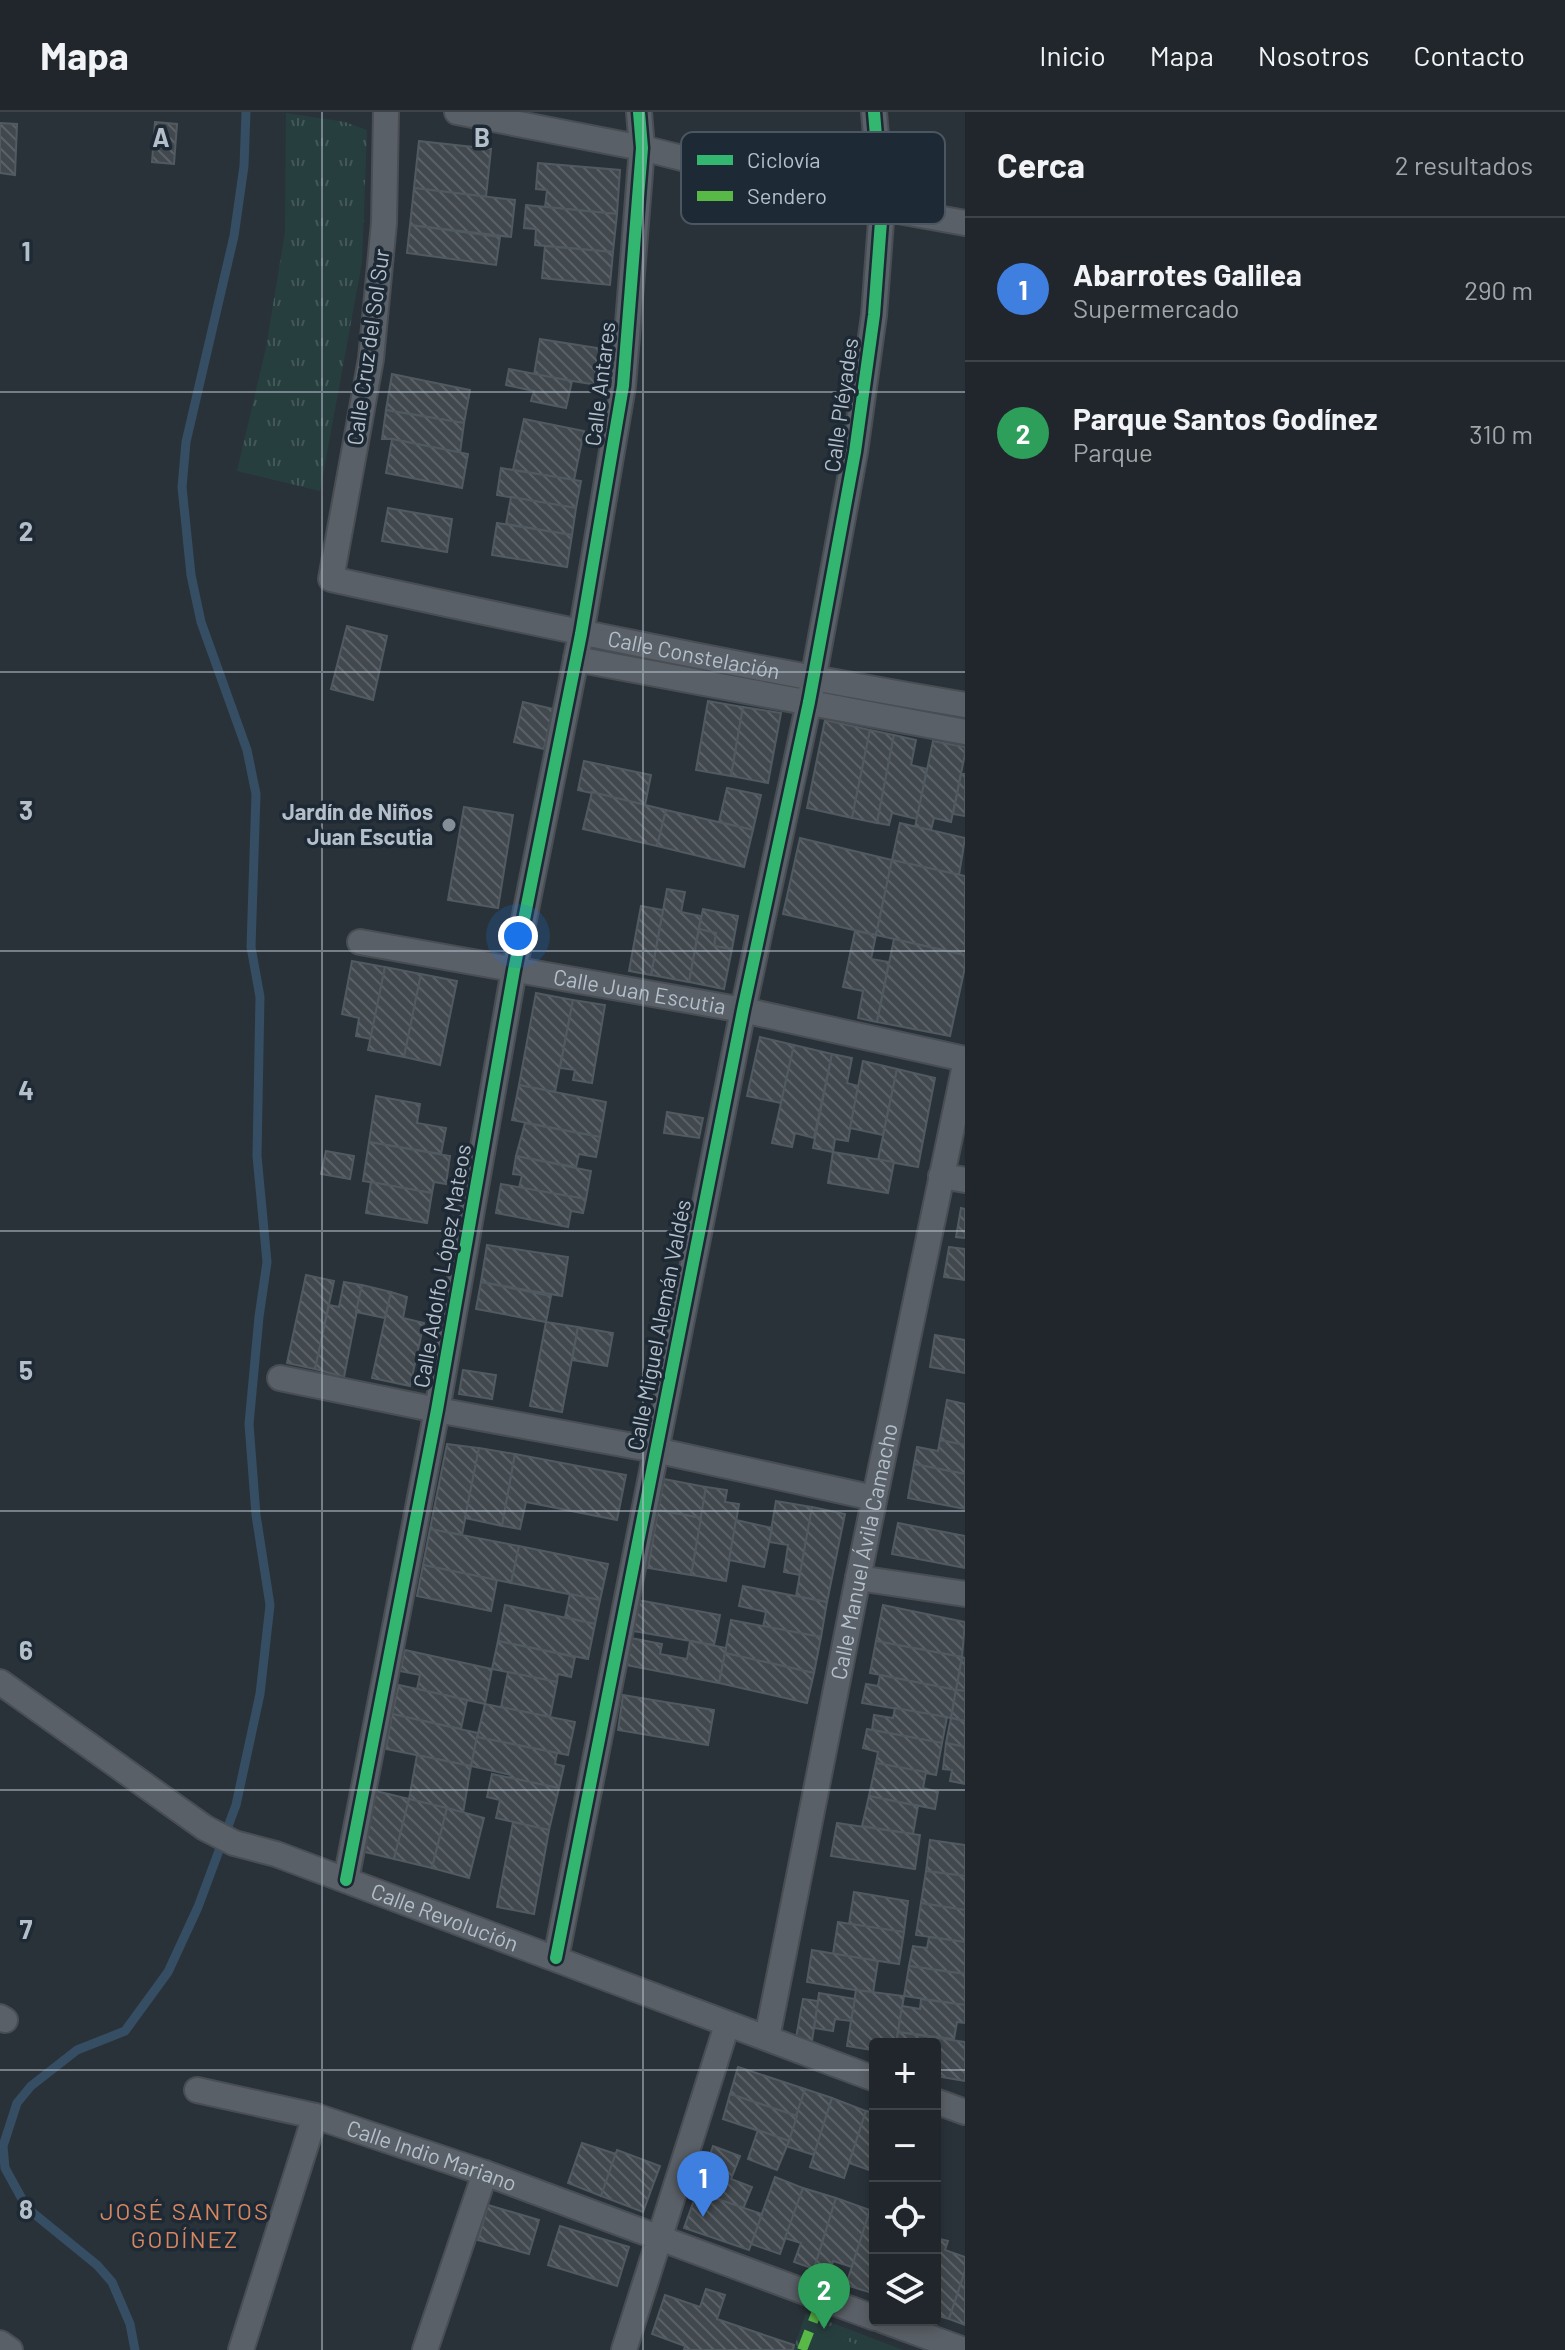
<!DOCTYPE html>
<html lang="es">
<head>
<meta charset="utf-8">
<style>
  body { margin:0; font-family:Barlow,sans-serif; background:#282e33; color:#f1f3f6 }
  .controls { position:absolute; right:24px; bottom:24px; display:grid; overflow:hidden; border-radius:8px; box-shadow:0 4px 12px #0003 }
  .controls button { width:72px; height:72px; display:grid; place-items:center; padding:0; border:0; border-bottom:2px solid #3d4347; background:#20262b; color:#f1f3f6; font:40px sans-serif }
  .you { position:absolute; left:518px; top:824px; width:28px; height:28px; margin:-20px; border:6px solid #fff; border-radius:50%; background:#1a73e8; box-shadow:0 0 0 12px #1a73e833 }
  .badge { display:grid; place-items:center; width:52px; height:52px; border-radius:50%; background:#db2777; color:#fff; font-size:26px; font-weight:700 }
  .pin { position:absolute; translate:-50% -66px; filter:drop-shadow(0 2px 4px #0008) }
  .pin::after { content:''; position:absolute; top:42px; width:28px; height:24px; background:inherit; clip-path:polygon(0 0,100% 0,50% 100%) }
  .list { margin:0; padding:0; list-style:none }
  h2 { display:flex; justify-content:space-between; align-items:center; height:104px; margin:0; padding:0 32px; font-size:34px }
  h2 small { font-size:26px; font-weight:400; color:#a2a5a9 }
  .list li { display:grid; grid-template-columns:52px 1fr auto; gap:24px; align-items:center; box-sizing:border-box; height:144px; padding:0 32px; border-top:2px solid #3d4347 }
  .list b { display:block; font-size:30px; white-space:nowrap }
  .list p { margin:0; font-size:26px; white-space:nowrap; color:#a2a5a9 }
  .list em { font-size:26px; font-style:normal; color:#a2a5a9 }
  .icon { flex:none; width:44px; height:44px; fill:none; stroke:currentColor; stroke-width:2; stroke-linecap:round; stroke-linejoin:round }
  .map { position:relative; flex:none; width:965px; height:2238px; overflow:hidden }
  header { display:flex; align-items:center; gap:48px; box-sizing:border-box; height:112px; padding:0 40px; background:#20262b; border-bottom:2px solid #3d4347 }
  header strong { font-size:38px }
  nav { display:flex; gap:44px; margin-inline-start:auto; font-size:28px }
  main { display:flex }
  aside { flex:1; background:#20262b }
  .map>svg:first-child { display:block }
</style>
</head>
<body>
<header>
<strong>Mapa</strong>
<nav><a>Inicio</a><a>Mapa</a><a>Nosotros</a><a>Contacto</a></nav>
</header>
<main>
<div class="map">
<svg width="965" height="2238" viewBox="0 0 965 2238">
  <defs>
    <pattern id="grass-tufts" width="24" height="20" patternUnits="userSpaceOnUse" patternTransform="scale(2)"><rect width="24" height="20" fill="#273e3f"/><path d="M3 7l-1-3M5 7V3M7 7l1-3M15 17l-1-3M17 17v-4M19 17l1-3" fill="none" stroke="#445859"/></pattern>
    <pattern id="building-back-hatch" width="6" height="6" patternUnits="userSpaceOnUse" patternTransform="scale(2)"><rect width="6" height="6" fill="#42494e"/><path d="M-1 5l2 2M0 0l6 6M5-1l2 2" fill="none" stroke="#5b6166"/></pattern>
  </defs>
  <rect width="100%" height="100%" fill="#2a3239"/>
  <!-- grass -->
  <g fill="url(#grass-tufts)">
    <polygon points="286,1 345,10 367,18 362,150 320,379 237,359 266,236 285,120"/>
    <polygon points="806,2201 903,2238 793,2238"/>
  </g>
  <!-- pitch -->
  <polygon fill="#273e3f" points="820,2220 874,2238 814,2238"/>
  <g fill="none" stroke-linecap="round" stroke-linejoin="round">
    <!-- stream -->
    <polyline stroke="#364e63" stroke-width="9" points="135,2238 130,2212 112,2170 97,2153 27,2096 5,2056 3,2034 17,1991 31,1974 77,1938 125,1919 168,1860 198,1795 236,1693 260,1582 270,1493 256,1403 249,1312 259,1205 267,1150 257,1044 260,885 251,835 256,682 247,638 201,510 191,463 182,375 186,330 234,124 244,54 246,0"/>
  </g>
  <!-- building -->
  <g fill="url(#building-back-hatch)" stroke="#525a61" stroke-width="2">
    <polygon points="155,10 177,12 174,52 152,50"/>
    <polygon points="0,11 17,12 15,63 0,61"/>
    <polygon points="419,29 491,37 486,85 414,76"/>
    <polygon points="538,51 620,58 617,102 545,95 547,78 536,77"/>
    <polygon points="414,76 515,88 511,125 410,113"/>
    <polygon points="526,93 617,102 613,140 535,133 536,117 524,116"/>
    <polygon points="410,113 500,125 496,153 407,141"/>
    <polygon points="545,134 613,140 610,173 542,166"/>
    <polygon points="540,227 604,237 598,273 534,263"/>
    <polygon points="509,257 572,269 566,296 531,289 534,279 506,273"/>
    <polygon points="392,262 470,278 464,311 386,298"/>
    <polygon points="386,298 464,311 460,341 392,327 382,327"/>
    <polygon points="524,307 584,319 574,368 513,358"/>
    <polygon points="392,327 468,342 462,376 386,361"/>
    <polygon points="501,356 581,369 576,396 497,383"/>
    <polygon points="511,385 576,396 572,423 506,412"/>
    <polygon points="388,396 452,407 447,440 382,429"/>
    <polygon points="497,411 572,423 567,455 492,443"/>
    <polygon points="347,514 387,524 373,588 331,577"/>
    <polygon points="708,589 743,595 731,664 696,658"/>
    <polygon points="523,590 553,597 544,637 514,630"/>
    <polygon points="743,595 781,601 768,671 731,664"/>
    <polygon points="825,608 870,618 852,706 807,696"/>
    <polygon points="870,618 894,623 877,711 852,706"/>
    <polygon points="894,623 916,628 911,653 927,657 917,707 892,701 889,713 877,711"/>
    <polygon points="933,629 965,635 965,642 951,710 934,706 931,718 915,715"/>
    <polygon points="584,649 651,663 645,693 578,678"/>
    <polygon points="961,662 965,662 965,704 953,702"/>
    <polygon points="727,676 761,683 753,718 719,710"/>
    <polygon points="592,680 666,698 657,734 583,717"/>
    <polygon points="464,695 513,703 498,796 448,788"/>
    <polygon points="666,698 753,718 744,755 657,734"/>
    <polygon points="900,711 965,726 959,763 892,748"/>
    <polygon points="800,726 892,748 876,823 783,802"/>
    <polygon points="892,748 965,764 965,843 876,823"/>
    <polygon points="667,777 685,780 681,800 701,804 689,870 651,863"/>
    <polygon points="641,794 663,798 651,863 629,859"/>
    <polygon points="703,797 738,804 732,837 714,834 716,821 699,817"/>
    <polygon points="699,817 716,821 714,834 732,837 724,877 689,870"/>
    <polygon points="855,819 876,823 871,847 889,850 877,910 858,906 863,879 843,875"/>
    <polygon points="894,827 965,843 965,855 950,924 877,910"/>
    <polygon points="352,849 385,855 371,927 356,924 359,906 342,902"/>
    <polygon points="385,855 421,862 404,945 368,938"/>
    <polygon points="421,862 457,869 440,953 404,945"/>
    <polygon points="536,881 573,888 555,980 519,973"/>
    <polygon points="573,888 605,893 592,971 573,968 575,958 560,956"/>
    <polygon points="760,925 794,933 781,991 747,984"/>
    <polygon points="794,933 832,942 814,1026 795,1021 792,1035 772,1031"/>
    <polygon points="832,942 852,946 847,971 858,974 848,1029 835,1027 833,1040 813,1036"/>
    <polygon points="863,949 897,957 883,1023 850,1016"/>
    <polygon points="897,957 935,966 918,1055 878,1048"/>
    <polygon points="519,973 606,990 600,1025 512,1008"/>
    <polygon points="376,984 420,992 417,1011 446,1016 441,1042 369,1030"/>
    <polygon points="667,1000 703,1006 699,1026 664,1021"/>
    <polygon points="525,1011 600,1025 596,1045 579,1042 576,1055 516,1044"/>
    <polygon points="369,1030 450,1044 446,1072 434,1070 432,1081 363,1069"/>
    <polygon points="326,1039 354,1044 350,1067 321,1062"/>
    <polygon points="833,1040 894,1050 888,1081 828,1071"/>
    <polygon points="516,1044 591,1059 586,1087 519,1076 522,1063 513,1062"/>
    <polygon points="371,1070 432,1081 427,1111 366,1101"/>
    <polygon points="501,1072 586,1087 583,1101 571,1099 568,1115 496,1101"/>
    <polygon points="961,1096 965,1097 965,1126 956,1125"/>
    <polygon points="487,1133 568,1145 562,1184 481,1170"/>
    <polygon points="949,1135 965,1137 965,1168 944,1165"/>
    <polygon points="306,1163 334,1169 315,1257 287,1251"/>
    <polygon points="344,1170 362,1173 344,1265 315,1257 329,1193 339,1195"/>
    <polygon points="481,1170 551,1184 546,1210 476,1197"/>
    <polygon points="362,1173 391,1180 385,1206 356,1200"/>
    <polygon points="391,1180 407,1185 403,1206 424,1211 410,1274 372,1266"/>
    <polygon points="546,1210 578,1215 562,1300 530,1294"/>
    <polygon points="578,1215 613,1221 607,1254 572,1248"/>
    <polygon points="935,1223 965,1228 965,1261 930,1255"/>
    <polygon points="463,1258 496,1263 492,1287 459,1282"/>
    <polygon points="947,1288 965,1292 965,1333 940,1328"/>
    <polygon points="940,1328 965,1333 965,1362 914,1352 917,1335 938,1339"/>
    <polygon points="447,1332 479,1336 462,1423 430,1417"/>
    <polygon points="479,1336 515,1342 502,1414 465,1406"/>
    <polygon points="515,1342 626,1363 617,1408 526,1390 520,1417 502,1414"/>
    <polygon points="914,1352 965,1362 965,1397 908,1386"/>
    <polygon points="664,1367 706,1375 701,1406 658,1398"/>
    <polygon points="706,1375 727,1378 725,1390 739,1392 726,1469 691,1463"/>
    <polygon points="776,1389 812,1395 800,1463 784,1460 788,1433 769,1430"/>
    <polygon points="812,1395 845,1402 827,1490 796,1484"/>
    <polygon points="658,1398 701,1406 691,1463 648,1456"/>
    <polygon points="736,1408 772,1416 764,1455 729,1448"/>
    <polygon points="898,1411 965,1424 965,1456 892,1442"/>
    <polygon points="430,1417 519,1434 511,1471 423,1453"/>
    <polygon points="519,1434 608,1452 600,1488 511,1471"/>
    <polygon points="423,1453 497,1468 491,1499 417,1484"/>
    <polygon points="743,1474 827,1490 821,1525 763,1515 766,1500 739,1494"/>
    <polygon points="570,1482 600,1488 595,1512 565,1505"/>
    <polygon points="638,1488 720,1503 714,1533 633,1519"/>
    <polygon points="505,1493 595,1512 588,1547 498,1529"/>
    <polygon points="883,1493 965,1510 962,1545 876,1529"/>
    <polygon points="731,1508 821,1525 814,1561 725,1541"/>
    <polygon points="631,1526 662,1532 660,1542 687,1547 690,1529 726,1536 719,1571 626,1553"/>
    <polygon points="498,1529 575,1545 571,1565 558,1562 557,1570 492,1557"/>
    <polygon points="876,1529 962,1545 956,1578 870,1561"/>
    <polygon points="405,1538 492,1557 485,1592 417,1577 420,1563 400,1559"/>
    <polygon points="725,1541 814,1561 807,1591 719,1571"/>
    <polygon points="962,1545 965,1546 965,1579 956,1578"/>
    <polygon points="508,1560 557,1570 550,1605 501,1595"/>
    <polygon points="880,1563 956,1578 951,1606 862,1591 866,1572 878,1574"/>
    <polygon points="399,1573 467,1588 461,1617 392,1602"/>
    <polygon points="956,1578 965,1579 965,1609 951,1606"/>
    <polygon points="623,1583 714,1598 708,1633 618,1618"/>
    <polygon points="485,1592 575,1610 568,1643 477,1625"/>
    <polygon points="895,1596 947,1605 942,1631 872,1618 874,1603 893,1606"/>
    <polygon points="392,1602 478,1621 471,1654 386,1637"/>
    <polygon points="951,1606 965,1609 965,1635 946,1631"/>
    <polygon points="867,1617 942,1631 936,1663 876,1651 878,1640 863,1636"/>
    <polygon points="477,1625 557,1641 555,1652 564,1654 559,1676 510,1666 511,1663 471,1654"/>
    <polygon points="946,1631 965,1635 965,1672 950,1669 952,1658 943,1657"/>
    <polygon points="417,1643 471,1654 463,1701 409,1687"/>
    <polygon points="876,1651 926,1660 923,1676 938,1680 935,1697 869,1684"/>
    <polygon points="492,1662 559,1676 549,1718 496,1706 500,1688 487,1685"/>
    <polygon points="376,1679 409,1687 394,1747 361,1739"/>
    <polygon points="869,1684 918,1694 913,1722 862,1714"/>
    <polygon points="409,1687 447,1696 432,1756 394,1747"/>
    <polygon points="447,1696 484,1706 469,1766 432,1756"/>
    <polygon points="513,1710 549,1718 534,1802 497,1795"/>
    <polygon points="837,1711 920,1723 915,1757 831,1744"/>
    <polygon points="930,1728 965,1733 965,1764 926,1759"/>
    <polygon points="926,1759 965,1764 965,1798 921,1791"/>
    <polygon points="854,1780 908,1789 904,1820 849,1812"/>
    <polygon points="921,1791 965,1798 965,1830 916,1823"/>
    <polygon points="838,1810 904,1820 899,1852 833,1842"/>
    <polygon points="929,1825 965,1830 965,1862 909,1854 913,1834 927,1836"/>
    <polygon points="812,1838 878,1849 873,1881 807,1870"/>
    <polygon points="909,1854 965,1862 965,1893 904,1884"/>
    <polygon points="856,1878 904,1884 896,1932 875,1932 875,1953 870,1953 872,1938 847,1934"/>
    <polygon points="819,1881 855,1887 851,1909 835,1907 833,1919 814,1916"/>
    <polygon points="803,1887 818,1889 812,1929 796,1926"/>
    <polygon points="921,1887 965,1893 965,1911 957,1910 954,1927 898,1920 902,1894 920,1897"/>
    <polygon points="898,1920 965,1930 965,1969 935,1964 935,1932 896,1932"/>
    <polygon points="738,1955 805,1977 797,2004 730,1982"/>
    <polygon points="805,1977 832,1986 814,2043 786,2034"/>
    <polygon points="730,1982 797,2004 789,2029 723,2007"/>
    <polygon points="832,1986 866,1999 844,2066 810,2055"/>
    <polygon points="866,1999 875,2001 875,2060 849,2051"/>
    <polygon points="758,2018 789,2029 777,2058 748,2047"/>
    <polygon points="582,2031 616,2042 601,2084 568,2071"/>
    <polygon points="713,2034 740,2044 731,2067 752,2075 743,2097 697,2080"/>
    <polygon points="617,2038 660,2054 643,2100 601,2084"/>
    <polygon points="775,2065 803,2076 780,2142 751,2132"/>
    <polygon points="803,2076 836,2086 814,2157 794,2150 801,2131 785,2126"/>
    <polygon points="697,2080 762,2102 749,2138 684,2116"/>
    <polygon points="836,2086 870,2098 852,2155 833,2149 829,2162 814,2157"/>
    <polygon points="488,2093 539,2108 529,2142 478,2128"/>
    <polygon points="870,2098 875,2100 875,2182 846,2173"/>
    <polygon points="560,2114 629,2135 617,2174 548,2153"/>
    <polygon points="936,2126 948,2129 945,2138 965,2145 965,2159 949,2207 935,2203"/>
    <polygon points="965,2159 965,2213 949,2207"/>
    <polygon points="706,2177 725,2183 717,2207 794,2233 793,2238 684,2238 685,2234 652,2222 665,2183 700,2195"/>
  </g>
  <g fill="none" stroke-linecap="round" stroke-linejoin="round">
    <defs>
      <g id="minor">
        <path id="s1" d="M386 0 384 111 371 247 331 467C542 513 752 557 965 593"/>
        <polyline points="457,0 642,36 882,96 965,111"/>
        <polyline points="576,547 965,620"/>
        <path id="s2" d="M360 830 743 898 965 947"/>
        <polyline points="941,1064 965,1068"/>
        <polyline points="280,1266 437,1298 655,1338 874,1386"/>
        <polyline points="858,1466 965,1482"/>
        <path id="s3" d="M0 1570 205 1716 234 1731 276 1742 875 1967"/>
        <polyline points="346,1768 437,1298 514,858 581,522 623,274 642,36 639,0"/>
        <polyline points="556,1846 743,898 809,590 855,340 874,203 882,96 874,0"/>
        <polyline points="0,1905 5,1908"/>
        <path id="s4" d="M767 1926 858 1466 965 953"/>
        <path id="s5" d="M197 1978 315 2004 485 2061 875 2206"/>
        <polyline points="935,1989 965,2000"/>
        <polyline points="882,2208 964,2238"/>
        <polyline points="0,2231 10,2238"/>
        <polyline points="241,2238 315,2004"/>
        <polyline points="425,2238 485,2061"/>
        <polyline points="624,2238 727,1913"/>
      </g>
    </defs>
    <!-- minor casing -->
    <use href="#minor" stroke="#484e54" stroke-width="28"/>
    <!-- minor -->
    <use href="#minor" stroke="#5a6067" stroke-width="24"/>
    <!-- quiet -->
    <polyline stroke="#58b947" stroke-width="10" stroke-dasharray="20 10" stroke-linecap="butt" points="802,2238 822,2186"/>
    <defs>
      <g id="cycleway">
        <polyline points="346,1768 437,1298 514,858 581,522 623,274 642,36 639,0"/>
        <polyline points="556,1846 743,898 809,590 855,340 874,203 882,96 874,0"/>
      </g>
    </defs>
    <!-- cycleway casing -->
    <use href="#cycleway" stroke="#1d2934" stroke-width="17"/>
    <!-- cycleway -->
    <use href="#cycleway" stroke="#33b770" stroke-width="12"/>
  </g>
  <!-- grid -->
  <path fill="none" stroke="#b4bfca" stroke-width="2" stroke-opacity="0.55" d="M322 0V2238M643 0V2238M0 280H965M0 560H965M0 839H965M0 1119H965M0 1399H965M0 1678H965M0 1958H875M935 1958H965"/>
  <!-- markers -->
  <circle fill="#848e97" stroke="#1d2934" stroke-width="3" cx="449" cy="713" r="8"/>
  <g text-anchor="middle" stroke-width="7" stroke-linejoin="round" paint-order="stroke">
    <!-- street labels -->
    <g font-size="22" fill="#b4bfca" stroke="#1d2934">
      <text transform="translate(368 235) rotate(-82)" y="8">Calle Cruz del Sol Sur</text>
      <text transform="translate(600 272) rotate(-83)" y="8">Calle Antares</text>
      <text transform="translate(841 293) rotate(-82)" y="8">Calle Pléyades</text>
      <text dy="8" stroke="none"><textPath href="#s1" startOffset="842">Calle Constelación</textPath></text>
      <text dy="8" stroke="none"><textPath href="#s2" startOffset="284">Calle Juan Escutia</textPath></text>
      <text transform="translate(442 1154) rotate(-80)" y="8">Calle Adolfo López Mateos</text>
      <text transform="translate(659 1213) rotate(-79)" y="8">Calle Miguel Alemán Valdés</text>
      <text dy="8" stroke="none"><textPath href="#s4" startOffset="496">Calle Manuel Ávila Camacho</textPath></text>
      <text dy="8" stroke="none"><textPath href="#s3" startOffset="508">Calle Revolución</textPath></text>
      <text dy="8" stroke="none"><textPath href="#s5" startOffset="244">Calle Indio Mariano</textPath></text>
    </g>
    <!-- poi labels -->
    <g font-size="22" font-weight="bold" fill="#b4bfca" stroke="#1d2934" text-anchor="end">
      <text x="433" y="708">Jardín de Niños<tspan x="433" dy="25">Juan Escutia</tspan></text>
    </g>
    <!-- neighbourhood labels -->
    <g font-size="24" letter-spacing="2" fill="#d88660" stroke="#1d2934">
      <text x="185" y="2108">JOSÉ SANTOS<tspan x="185" dy="28">GODÍNEZ</tspan></text>
    </g>
  </g>
  <!-- legend -->
  <rect x="681" y="20" width="264" height="92" rx="12" fill="#1d2934" stroke="#4a5661" stroke-width="2"/>
  <rect x="697" y="43" width="36" height="10" fill="#33b770"/>
  <rect x="697" y="79" width="36" height="10" fill="#58b947"/>
  <g font-size="22" fill="#b4bfca">
    <text x="747" y="56">Ciclovía</text>
    <text x="747" y="92">Sendero</text>
  </g>
  <g font-size="26" text-anchor="middle" font-weight="bold" fill="#b4bfca" stroke="#1d2934" stroke-width="7" stroke-linejoin="round" paint-order="stroke">
    <text x="161" y="35">A</text>
    <text x="482" y="35">B</text>
    <text x="26" y="149">1</text>
    <text x="26" y="429">2</text>
    <text x="26" y="708">3</text>
    <text x="26" y="988">4</text>
    <text x="26" y="1268">5</text>
    <text x="26" y="1548">6</text>
    <text x="26" y="1827">7</text>
    <text x="26" y="2107">8</text>
  </g>
</svg>
<div class="controls">
<button>+</button>
<button>−</button>
<button><svg class="icon" aria-label="locate" viewBox="0 0 24 24"><circle cx="12" cy="12" r="6"/><path d="M12 2v4M12 18v4M2 12h4M18 12h4"/></svg></button>
<button><svg class="icon" aria-label="layers" viewBox="0 0 24 24"><path d="M12 4l9 5-9 5-9-5zM3 14l9 5 9-5"/></svg></button>
</div>
<div class="you"></div>
<div class="pin badge" style="left:703px;top:2105px;background:#3f7fe0">1</div>
<div class="pin badge" style="left:824px;top:2217px;background:#2e9e5b">2</div>
</div>
<aside>
<h2>Cerca<small>2 resultados</small></h2>
<ul class="list">
<li><span class="badge" style="background:#3f7fe0">1</span><div><b>Abarrotes Galilea</b><p>Supermercado</p></div><em>290 m</em></li>
<li><span class="badge" style="background:#2e9e5b">2</span><div><b>Parque Santos Godínez</b><p>Parque</p></div><em>310 m</em></li>
</ul>
</aside>
</main>
</body>
</html>
